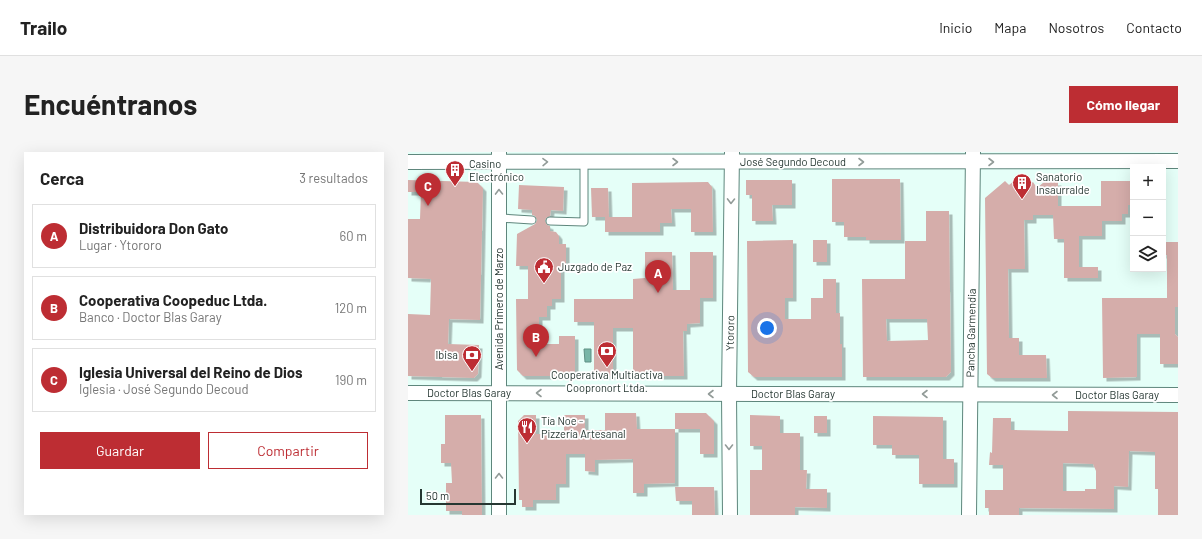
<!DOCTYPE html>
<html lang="es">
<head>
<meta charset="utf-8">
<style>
  body { margin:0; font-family:Barlow,sans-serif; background:#f6f6f6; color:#222 }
  .controls { position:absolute; right:12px; top:12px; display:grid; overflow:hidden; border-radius:0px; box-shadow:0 4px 16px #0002 }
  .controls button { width:36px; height:36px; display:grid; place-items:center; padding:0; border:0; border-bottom:1px solid #e0e0e0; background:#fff; color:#222; font:20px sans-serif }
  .scale { position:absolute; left:12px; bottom:10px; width:96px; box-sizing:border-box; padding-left:4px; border:2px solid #263732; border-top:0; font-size:11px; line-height:14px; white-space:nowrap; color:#263732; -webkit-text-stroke:3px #fff; paint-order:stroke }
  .you { position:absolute; left:359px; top:176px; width:14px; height:14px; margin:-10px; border:3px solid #fff; border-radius:50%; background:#1a73e8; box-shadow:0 0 0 6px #1a73e833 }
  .badge { display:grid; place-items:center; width:26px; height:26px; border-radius:50%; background:#bd2d33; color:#fff; font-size:13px; font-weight:700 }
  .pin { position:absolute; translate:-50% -33px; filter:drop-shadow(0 1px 2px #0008) }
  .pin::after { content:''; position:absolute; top:21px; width:14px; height:12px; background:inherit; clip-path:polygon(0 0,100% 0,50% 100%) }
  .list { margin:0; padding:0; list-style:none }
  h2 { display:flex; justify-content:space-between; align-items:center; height:52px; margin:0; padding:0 16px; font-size:17px }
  h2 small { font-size:13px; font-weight:400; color:#767676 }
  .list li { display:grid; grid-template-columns:26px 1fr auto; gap:12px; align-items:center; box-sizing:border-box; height:64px; margin:0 8px 8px; padding:0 8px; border:1px solid #e0e0e0; border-radius:0px }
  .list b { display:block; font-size:15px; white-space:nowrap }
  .list p { margin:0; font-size:13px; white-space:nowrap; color:#767676 }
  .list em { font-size:13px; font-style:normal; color:#767676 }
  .actions { display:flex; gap:8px; padding:12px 16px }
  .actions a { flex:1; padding:9px 0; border:1px solid #bd2d33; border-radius:0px; text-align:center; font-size:14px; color:#bd2d33 }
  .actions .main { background:#bd2d33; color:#fff }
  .icon { flex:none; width:22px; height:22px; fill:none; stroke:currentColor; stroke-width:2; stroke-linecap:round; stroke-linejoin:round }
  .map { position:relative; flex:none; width:770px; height:363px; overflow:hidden; border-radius:0px }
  header { display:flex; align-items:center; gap:24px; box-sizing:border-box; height:56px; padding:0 20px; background:#fff; border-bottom:1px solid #e0e0e0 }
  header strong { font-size:19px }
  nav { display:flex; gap:22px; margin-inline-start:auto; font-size:14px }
  .intro { display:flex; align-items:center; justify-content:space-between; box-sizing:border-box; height:96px; padding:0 24px }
  h1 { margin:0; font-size:28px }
  .button { padding:10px 18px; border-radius:0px; background:#bd2d33; color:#fff; font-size:14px; font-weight:700 }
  main { display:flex; gap:24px; padding:0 24px }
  aside { flex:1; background:#fff; border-radius:0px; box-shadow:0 4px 16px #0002 }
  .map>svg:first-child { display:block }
</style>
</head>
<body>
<header>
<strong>Trailo</strong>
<nav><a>Inicio</a><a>Mapa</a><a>Nosotros</a><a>Contacto</a></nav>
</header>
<div class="intro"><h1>Encuéntranos</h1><a class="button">Cómo llegar</a></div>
<main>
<aside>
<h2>Cerca<small>3 resultados</small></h2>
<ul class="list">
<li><span class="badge">A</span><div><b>Distribuidora Don Gato</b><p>Lugar · Ytororo</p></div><em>60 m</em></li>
<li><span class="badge">B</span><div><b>Cooperativa Coopeduc Ltda.</b><p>Banco · Doctor Blas Garay</p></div><em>120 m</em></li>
<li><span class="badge">C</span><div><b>Iglesia Universal del Reino de Dios</b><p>Iglesia · José Segundo Decoud</p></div><em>190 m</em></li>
</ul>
<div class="actions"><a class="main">Guardar</a><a>Compartir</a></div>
</aside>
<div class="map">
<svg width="770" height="363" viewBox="0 0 770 363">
  <defs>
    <filter id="shadow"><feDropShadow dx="3.5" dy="3.5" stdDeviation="0" flood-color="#0004"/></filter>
  </defs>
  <rect width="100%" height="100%" fill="#e5fff8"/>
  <!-- water -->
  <polygon fill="#78b6a7" stroke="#5f9084" points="176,197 183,197 183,210 177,210"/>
  <!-- building -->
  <g fill="#d5adaa" fill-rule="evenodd" filter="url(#shadow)">
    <polygon points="424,27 492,27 493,88 458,88 458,85 436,85 436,70 424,70"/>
    <polygon points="0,28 69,30 75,36 72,168 41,167 40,192 71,193 70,222 66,226 0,224 0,162 22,163 23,127 0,126 0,67 12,67 13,40 0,40"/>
    <polygon points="338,28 384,28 384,53 364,53 365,69 344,69 344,43 338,43"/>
    <polygon points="597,29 601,33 606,29 611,34 615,30 619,35 625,30 629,36 636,30 650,30 650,54 693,54 693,29 725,29 725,53 720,53 720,62 714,62 714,69 694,69 694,84 671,84 671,115 690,115 690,126 656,126 656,87 646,87 645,63 625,63 625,68 616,68 617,117 600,117 601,186 611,186 611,203 638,203 639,226 584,226 579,222 577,46"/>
    <polygon points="300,30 304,35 305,80 283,80 283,57 263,57 264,71 252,71 252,80 197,80 197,65 224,65 224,31"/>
    <polygon points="111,33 156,35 155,59 143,58 142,64 138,66 137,69 139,73 142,74 142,79 148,80 151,84 151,92 158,92 158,116 153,116 153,147 144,147 144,154 139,154 139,165 131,165 131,192 151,192 151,184 167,184 167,224 115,224 109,218 108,147 120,147 120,114 108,114 109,82 127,72 129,68 127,64 124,63 124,58 110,57"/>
    <polygon points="183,36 200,36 201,65 184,65"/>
    <path d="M518 59H541L543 220 538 225H455L454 127H497V89H518ZM478 167H519L520 188 479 189Z"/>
    <polygon points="385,88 385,146 377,146 377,167 403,167 403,146 415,146 415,127 428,127 428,161 432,161 432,192 434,192 434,225 346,225 340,220 339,89"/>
    <rect x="405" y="88" width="14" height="22"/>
    <polygon points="755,90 770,90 770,155 767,155 767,182 770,185 770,212 752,212 752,182 729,182 729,225 695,226 694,146 759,146 759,103 755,103"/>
    <polygon points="237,100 264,100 265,138 282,138 282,100 305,100 305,146 292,146 292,171 279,172 279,179 275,179 276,224 225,224 225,176 205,176 205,224 186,224 186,170 166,170 166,147 225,147 225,127 237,126"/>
    <path d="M660 259 770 260V363H750V337H747V300L721 299 720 335 706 334V357L611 356V363H581V356H577V338H595V313H581L582 300 584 301 585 266H603V278L660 279ZM655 311 685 312 688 319V337H677V339H655Z"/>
    <polygon points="197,261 228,261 229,277 267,277 267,331 236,332 236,341 225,341 225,307 187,308 187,320 177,319 177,302 158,302 158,332 148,332 148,348 125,348 125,355 114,355 114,348 111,348 110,269 116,263 128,263 128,282 156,282 156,263 177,263 177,278 197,278"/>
    <polygon points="267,261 298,261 306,269 306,302 292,302 292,277 267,277"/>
    <polygon points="37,263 73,263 74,363 54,363 54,359 38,359 38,331 44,331 43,311 33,311 33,292 37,292"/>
    <polygon points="342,263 372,264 372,281 392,281 392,318 399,318 398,337 419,337 419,356 387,355 387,363 342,363 342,318 354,318 354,294 342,294"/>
    <rect x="406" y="264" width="13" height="17"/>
    <polygon points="465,264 535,265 535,307 546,307 546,332 511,332 511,303 484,303 484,293 465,293"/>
    <polygon points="267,335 306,335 307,363 284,363 284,349 268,349"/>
  </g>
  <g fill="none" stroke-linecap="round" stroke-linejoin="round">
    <defs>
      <g id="lane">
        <polyline points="92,66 124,68"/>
        <polyline points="142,69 176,70 176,9"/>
      </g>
      <g id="street">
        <polyline points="0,10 770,9"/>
        <polyline points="0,241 770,243"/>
        <polyline points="91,363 91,0"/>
        <polyline points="322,363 321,242 324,0"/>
        <polyline points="561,363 565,0"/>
      </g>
    </defs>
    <!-- lane casing -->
    <use href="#lane" stroke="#5e867c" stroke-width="9"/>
    <!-- street casing -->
    <use href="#street" stroke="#5e867c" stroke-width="16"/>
    <!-- lane -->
    <use href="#lane" stroke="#fff" stroke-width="7"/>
    <!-- street -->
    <use href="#street" stroke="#fff" stroke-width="14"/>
  </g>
  <!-- one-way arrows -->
  <defs><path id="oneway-chevron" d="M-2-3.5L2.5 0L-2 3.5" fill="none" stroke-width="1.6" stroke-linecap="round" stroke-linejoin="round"/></defs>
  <g stroke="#929b98">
    <use href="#oneway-chevron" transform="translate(137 10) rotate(-1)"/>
    <use href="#oneway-chevron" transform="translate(267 10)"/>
    <use href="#oneway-chevron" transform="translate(453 10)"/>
    <use href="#oneway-chevron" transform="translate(583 10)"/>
    <use href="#oneway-chevron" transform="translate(91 40) rotate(-91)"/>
    <use href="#oneway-chevron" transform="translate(323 49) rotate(91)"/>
    <use href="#oneway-chevron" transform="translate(131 241) rotate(-180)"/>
    <use href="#oneway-chevron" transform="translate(303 242) rotate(-180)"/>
    <use href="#oneway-chevron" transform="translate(517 242) rotate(-180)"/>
    <use href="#oneway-chevron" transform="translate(647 243) rotate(-180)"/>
    <use href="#oneway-chevron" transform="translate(321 295) rotate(90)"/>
    <use href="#oneway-chevron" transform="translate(91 324) rotate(-90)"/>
  </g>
  <!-- icons -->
  <defs>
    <symbol id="building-pin" viewBox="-11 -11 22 30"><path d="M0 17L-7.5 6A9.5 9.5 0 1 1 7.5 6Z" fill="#bd2d33" stroke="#fff"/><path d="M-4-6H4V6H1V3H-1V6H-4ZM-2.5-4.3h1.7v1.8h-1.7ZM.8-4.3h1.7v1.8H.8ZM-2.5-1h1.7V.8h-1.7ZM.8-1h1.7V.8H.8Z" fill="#fff"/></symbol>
    <symbol id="civic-pin" viewBox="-11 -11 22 30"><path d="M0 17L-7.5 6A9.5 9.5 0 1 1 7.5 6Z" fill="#bd2d33" stroke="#fff"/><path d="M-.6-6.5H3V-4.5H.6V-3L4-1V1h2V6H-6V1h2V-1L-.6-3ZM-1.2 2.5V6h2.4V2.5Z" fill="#fff"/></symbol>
    <symbol id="bank-pin" viewBox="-11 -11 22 30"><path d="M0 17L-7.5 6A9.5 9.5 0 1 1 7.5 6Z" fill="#bd2d33" stroke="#fff"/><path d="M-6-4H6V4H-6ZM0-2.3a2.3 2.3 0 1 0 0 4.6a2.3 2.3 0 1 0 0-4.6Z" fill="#fff"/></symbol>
    <symbol id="restaurant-pin" viewBox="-11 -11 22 30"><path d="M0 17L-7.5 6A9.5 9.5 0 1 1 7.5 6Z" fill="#bd2d33" stroke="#fff"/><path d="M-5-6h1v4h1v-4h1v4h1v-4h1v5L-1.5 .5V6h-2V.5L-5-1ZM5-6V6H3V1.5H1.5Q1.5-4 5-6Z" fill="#fff"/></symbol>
  </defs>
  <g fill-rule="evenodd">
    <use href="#building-pin" x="36" y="7" width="22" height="30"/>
    <use href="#building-pin" x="603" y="20" width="22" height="30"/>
    <use href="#civic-pin" x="125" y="104" width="22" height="30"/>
    <use href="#bank-pin" x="188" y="188" width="22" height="30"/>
    <use href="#bank-pin" x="53" y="192" width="22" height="30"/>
    <use href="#restaurant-pin" x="108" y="264" width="22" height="30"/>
  </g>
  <g text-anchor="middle" stroke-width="3.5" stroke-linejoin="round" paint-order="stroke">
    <!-- street labels -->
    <g font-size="11" fill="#263732" stroke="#fff">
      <text x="385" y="14">José Segundo Decoud</text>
      <text transform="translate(91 157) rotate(-90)" y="4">Avenida Primero de Marzo</text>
      <text transform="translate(322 181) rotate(-89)" y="4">Ytororo</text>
      <text transform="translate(563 181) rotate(-89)" y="4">Pancha Garmendia</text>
      <text x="61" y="245">Doctor Blas Garay</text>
      <text x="385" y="246">Doctor Blas Garay</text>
      <text x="709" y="247">Doctor Blas Garay</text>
    </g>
    <!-- poi labels -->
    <g font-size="11" fill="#263732" stroke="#fff" text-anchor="start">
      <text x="61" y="16">Casino<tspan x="61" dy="13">Electrónico</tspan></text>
      <text x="628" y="29">Sanatorio<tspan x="628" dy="13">Insaurralde</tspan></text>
      <text x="150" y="119">Juzgado de Paz</text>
      <text x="50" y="207" text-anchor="end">Ibisa</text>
      <text x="199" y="227" text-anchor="middle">Cooperativa Multiactiva<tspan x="199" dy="13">Coopronort Ltda.</tspan></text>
      <text x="133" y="273">Tía Noe -<tspan x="133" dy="13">Pizzería Artesanal</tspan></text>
    </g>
  </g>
</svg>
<div class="controls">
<button>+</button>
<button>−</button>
<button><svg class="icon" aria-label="layers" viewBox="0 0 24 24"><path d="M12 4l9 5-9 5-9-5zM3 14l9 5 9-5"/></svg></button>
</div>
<div class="scale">50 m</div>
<div class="you"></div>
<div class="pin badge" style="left:250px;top:141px">A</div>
<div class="pin badge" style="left:128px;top:205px">B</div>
<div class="pin badge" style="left:20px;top:54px">C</div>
</div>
</main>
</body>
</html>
